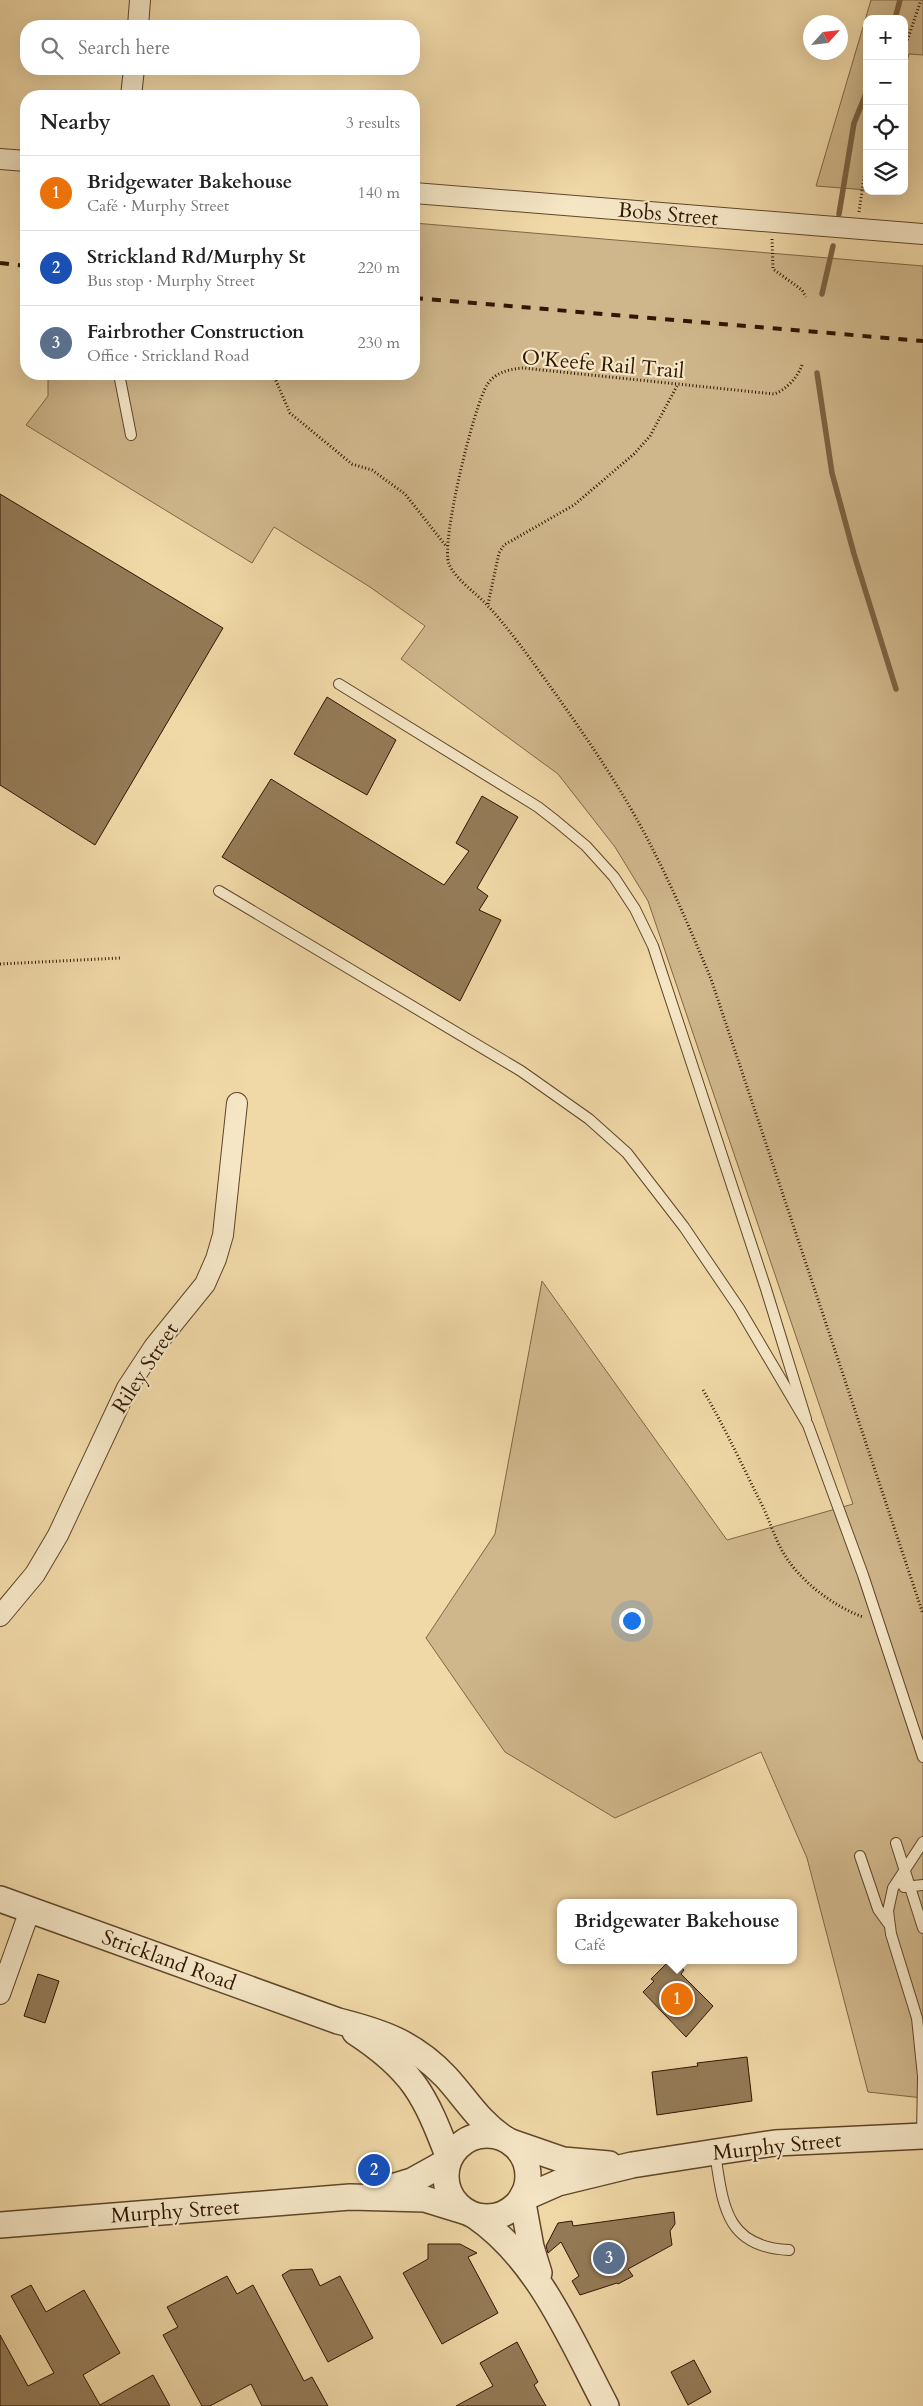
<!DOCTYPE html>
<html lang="en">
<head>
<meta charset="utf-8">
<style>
  body { margin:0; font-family:Cardo,serif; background:#f2f2f2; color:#222 }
  .controls { position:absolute; right:15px; top:15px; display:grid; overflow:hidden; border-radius:10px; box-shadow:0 5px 20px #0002 }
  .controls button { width:45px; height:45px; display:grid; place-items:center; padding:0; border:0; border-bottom:1px solid #e0e0e0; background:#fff; color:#222; font:25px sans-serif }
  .compass { position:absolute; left:803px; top:15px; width:45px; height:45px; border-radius:50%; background:#fff; box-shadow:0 5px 20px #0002; rotate:63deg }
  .you { position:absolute; left:631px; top:1620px; width:18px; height:18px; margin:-12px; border:4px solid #fff; border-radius:50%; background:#1a73e8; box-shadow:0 0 0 8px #1a73e833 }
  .badge { display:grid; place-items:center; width:32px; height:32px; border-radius:50%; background:#1a73e8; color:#fff; font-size:16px; font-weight:700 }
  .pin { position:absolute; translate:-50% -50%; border:2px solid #fff; box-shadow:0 1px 5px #0006 }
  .popup { position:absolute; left:557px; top:1899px; width:240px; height:65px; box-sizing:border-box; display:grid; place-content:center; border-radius:10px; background:#fff; filter:drop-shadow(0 1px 4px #0005); font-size:16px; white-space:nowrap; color:#767676 }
  .popup b { font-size:19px; color:#222 }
  .popup::after { content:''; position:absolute; left:50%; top:100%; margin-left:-10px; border:10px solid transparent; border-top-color:#fff }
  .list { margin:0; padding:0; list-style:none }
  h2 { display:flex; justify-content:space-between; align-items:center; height:65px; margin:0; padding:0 20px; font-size:21px }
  h2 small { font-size:16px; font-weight:400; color:#767676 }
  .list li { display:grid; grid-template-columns:32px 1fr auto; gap:15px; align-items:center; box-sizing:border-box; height:75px; padding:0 20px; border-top:1px solid #e0e0e0 }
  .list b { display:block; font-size:19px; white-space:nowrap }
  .list p { margin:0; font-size:16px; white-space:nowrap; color:#767676 }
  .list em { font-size:16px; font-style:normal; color:#767676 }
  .icon { flex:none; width:28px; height:28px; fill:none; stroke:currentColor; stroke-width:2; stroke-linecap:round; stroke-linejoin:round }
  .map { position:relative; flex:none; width:923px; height:2406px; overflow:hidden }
  .search { position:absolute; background:#fff; box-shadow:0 5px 20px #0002; left:20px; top:20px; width:400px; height:55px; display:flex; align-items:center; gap:12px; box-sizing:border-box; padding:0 18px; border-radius:20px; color:#767676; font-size:19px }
  .panel { position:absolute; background:#fff; box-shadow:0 5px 20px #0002; left:20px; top:90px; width:400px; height:290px; border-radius:20px }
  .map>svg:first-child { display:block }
</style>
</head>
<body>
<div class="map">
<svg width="923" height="2406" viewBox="0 0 923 2406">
  <rect width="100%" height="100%" fill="#f0d8a7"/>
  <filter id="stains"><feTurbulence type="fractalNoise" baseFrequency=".004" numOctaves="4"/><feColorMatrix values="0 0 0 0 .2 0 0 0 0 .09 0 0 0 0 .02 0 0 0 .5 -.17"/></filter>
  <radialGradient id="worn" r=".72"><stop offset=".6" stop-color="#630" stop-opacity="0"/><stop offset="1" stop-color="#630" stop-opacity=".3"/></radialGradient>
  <!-- green -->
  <g fill="#cfb78b" stroke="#806646">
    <polygon points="871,0 923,0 923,55 909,54 904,73 904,19 867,19 867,190 816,186"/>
    <polygon points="414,223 923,266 923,2098 868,2092 807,1858 761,1752 615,1818 505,1752 426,1638 495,1534 542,1281 727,1540 853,1504 648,901 615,847 558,774 401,659 425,626 370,587 274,527 252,563 26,425 48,396 48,374 414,374"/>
  </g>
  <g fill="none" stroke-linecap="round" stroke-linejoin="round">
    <!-- stream -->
    <g stroke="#7c6342" stroke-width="5.5">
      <polyline points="895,19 900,0"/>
      <polyline points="839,214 854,123 867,91"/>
      <polyline points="822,294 833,246"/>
      <polyline points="817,373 832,473 854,554 896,689"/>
    </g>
  </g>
  <!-- building -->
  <g fill="#947b57" stroke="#301600">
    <polygon points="0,494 223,628 95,845 0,785"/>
    <polygon points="327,697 396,740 367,795 294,754"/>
    <polygon points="271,779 444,885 469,851 456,843 482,796 518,817 477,888 488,896 479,910 501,920 460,1001 222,857"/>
    <polygon points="670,1960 675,1960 684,1970 681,1974 713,2006 686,2037 643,1992 654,1981 651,1979"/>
    <polygon points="38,1974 59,1981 45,2023 24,2016"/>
    <polygon points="747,2057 752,2101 657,2115 652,2072 698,2066 697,2063"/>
    <polygon points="674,2212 675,2224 670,2231 672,2245 628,2269 633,2276 618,2284 617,2283 580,2295 572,2281 579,2276 561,2242 548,2253 546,2246 558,2223 572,2221 573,2226"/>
    <polygon points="428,2244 460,2244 477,2253 468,2257 498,2313 442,2344 403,2273 428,2259"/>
    <polygon points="312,2269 320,2286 340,2276 373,2338 328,2362 282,2275 290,2270"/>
    <polygon points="227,2276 237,2294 253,2285 304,2381 312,2377 328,2406 262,2406 251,2384 210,2406 202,2406 163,2335 178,2327 167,2307"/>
    <polygon points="31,2285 46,2312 84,2290 120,2353 83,2375 100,2405 153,2375 170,2406 0,2406 0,2335 28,2386 54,2373 11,2296"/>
    <polygon points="517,2342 538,2382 534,2385 546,2406 456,2406 493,2386 480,2363"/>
    <polygon points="694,2360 711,2392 688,2405 671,2372"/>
  </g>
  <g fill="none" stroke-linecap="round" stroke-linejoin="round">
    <defs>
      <g id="service">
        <polyline points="119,374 131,435"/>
        <polyline points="339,684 538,807 556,821 586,846 614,877 635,909 653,946 766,1289 806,1419"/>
        <polyline points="219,891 521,1071 589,1119 627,1153 684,1227 739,1308 808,1425 863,1575 923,1757"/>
        <polyline points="923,1842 893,1888 888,1911 891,1934 917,2018 923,2076"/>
        <polyline points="896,1843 923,1928"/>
        <polyline points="860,1856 878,1909 888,1923"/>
        <polyline points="904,1887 923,1885"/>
        <polyline points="922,2135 923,2078"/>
        <path d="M715 2153C723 2205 725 2247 789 2250"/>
      </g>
      <g id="minor">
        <polyline points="138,26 140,0"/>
        <polyline points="131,96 134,69"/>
        <polyline points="0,159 26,161"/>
        <polyline points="414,193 923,234"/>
        <polyline points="0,1616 35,1574 58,1535 127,1388 154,1347 205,1284 216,1259 223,1235 237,1103"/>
        <polyline points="0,1994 30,1910"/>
      </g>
      <g id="tertiary">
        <path d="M0 1899 338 2021C382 2032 414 2043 446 2077 467 2100 478 2121 505 2139"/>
        <path d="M355 2032C413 2070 425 2095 449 2158"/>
        <circle cx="487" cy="2176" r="41"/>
        <polyline points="511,2142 563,2160 609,2164"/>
        <polyline points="379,2191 412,2181 448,2161"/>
        <polyline points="523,2195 533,2194 558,2183 632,2165 722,2151 775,2143 923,2136"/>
        <polyline points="522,2198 531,2247 539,2273"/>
        <path d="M475 2216C539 2260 571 2340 606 2406"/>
        <polyline points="0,2225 350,2197 425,2199 464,2211"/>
      </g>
    </defs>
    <!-- service casing -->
    <use href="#service" stroke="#60462a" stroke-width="12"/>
    <!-- minor casing -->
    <use href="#minor" stroke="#60462a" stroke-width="22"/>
    <!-- tertiary casing -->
    <use href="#tertiary" stroke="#60462a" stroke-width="28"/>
    <!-- path -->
    <g stroke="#301600" stroke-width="3" stroke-dasharray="1 2.5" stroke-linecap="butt">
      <polyline points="904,50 921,0"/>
      <polyline points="859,212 867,157"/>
      <polyline points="772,239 773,269 802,290 806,297"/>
      <path d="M802 365C798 377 786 390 774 394L523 368C510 369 495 372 487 385 474 405 440 544 449 564 456 580 475 592 487 605 503 622 518 642 532 661 565 707 598 753 627 802 660 858 686 919 711 979L923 1614"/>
      <polyline points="273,374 290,413 352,464 372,470 405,494 446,546"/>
      <polyline points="488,604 499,553 504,545 574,505 634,454 650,436 677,386"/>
      <polyline points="0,964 120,958"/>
      <path d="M703 1390C725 1428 743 1467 762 1505 770 1521 775 1539 784 1554 801 1582 833 1606 863 1617"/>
    </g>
    <!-- service -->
    <use href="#service" stroke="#f5e6c6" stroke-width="10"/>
    <!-- minor -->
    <use href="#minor" stroke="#f5e6c6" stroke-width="20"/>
    <!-- tertiary -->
    <use href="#tertiary" stroke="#f5e6c6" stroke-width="25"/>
    <!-- rail -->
    <g stroke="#301600" stroke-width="4" stroke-dasharray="9 9" stroke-linecap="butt">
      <polyline points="0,263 26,266"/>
      <polyline points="414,298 923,341"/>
    </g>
  </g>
  <g text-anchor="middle" stroke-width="4.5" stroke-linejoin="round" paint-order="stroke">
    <!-- street labels -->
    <g font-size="21" fill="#301600" stroke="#f5e6c6">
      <text transform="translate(668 214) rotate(5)" y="7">Bobs Street</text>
      <text transform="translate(603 364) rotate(5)" y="7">O'Keefe Rail Trail</text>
      <text transform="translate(145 1368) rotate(-57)" y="7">Riley Street</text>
      <text transform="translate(169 1960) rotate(20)" y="7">Strickland Road</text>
      <text transform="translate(777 2146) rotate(-6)" y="7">Murphy Street</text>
      <text transform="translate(175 2211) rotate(-4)" y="7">Murphy Street</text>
    </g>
  </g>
  <rect width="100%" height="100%" filter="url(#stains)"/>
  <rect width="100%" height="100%" fill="url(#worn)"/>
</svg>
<div class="controls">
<button>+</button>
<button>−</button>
<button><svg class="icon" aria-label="locate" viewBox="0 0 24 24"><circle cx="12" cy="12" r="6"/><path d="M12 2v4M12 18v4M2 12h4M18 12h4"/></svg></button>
<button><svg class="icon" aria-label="layers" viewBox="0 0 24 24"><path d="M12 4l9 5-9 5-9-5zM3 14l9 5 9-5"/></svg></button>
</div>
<svg class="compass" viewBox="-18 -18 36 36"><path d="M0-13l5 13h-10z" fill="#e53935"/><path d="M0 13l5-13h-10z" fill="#767676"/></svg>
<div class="you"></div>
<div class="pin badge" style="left:677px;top:1999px;background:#e8710a">1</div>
<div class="popup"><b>Bridgewater Bakehouse</b>Café</div>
<div class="pin badge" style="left:374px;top:2170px;background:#1a4fb4">2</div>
<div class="pin badge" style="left:609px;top:2258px;background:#5c6f8a">3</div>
<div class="search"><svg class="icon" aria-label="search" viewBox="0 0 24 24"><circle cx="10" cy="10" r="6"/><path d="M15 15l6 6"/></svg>Search here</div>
<section class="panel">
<h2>Nearby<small>3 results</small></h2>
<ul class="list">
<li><span class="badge" style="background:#e8710a">1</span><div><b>Bridgewater Bakehouse</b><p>Café · Murphy Street</p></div><em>140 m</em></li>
<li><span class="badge" style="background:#1a4fb4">2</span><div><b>Strickland Rd/Murphy St</b><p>Bus stop · Murphy Street</p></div><em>220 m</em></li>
<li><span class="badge" style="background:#5c6f8a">3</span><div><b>Fairbrother Construction</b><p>Office · Strickland Road</p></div><em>230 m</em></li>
</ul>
</section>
</div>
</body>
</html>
